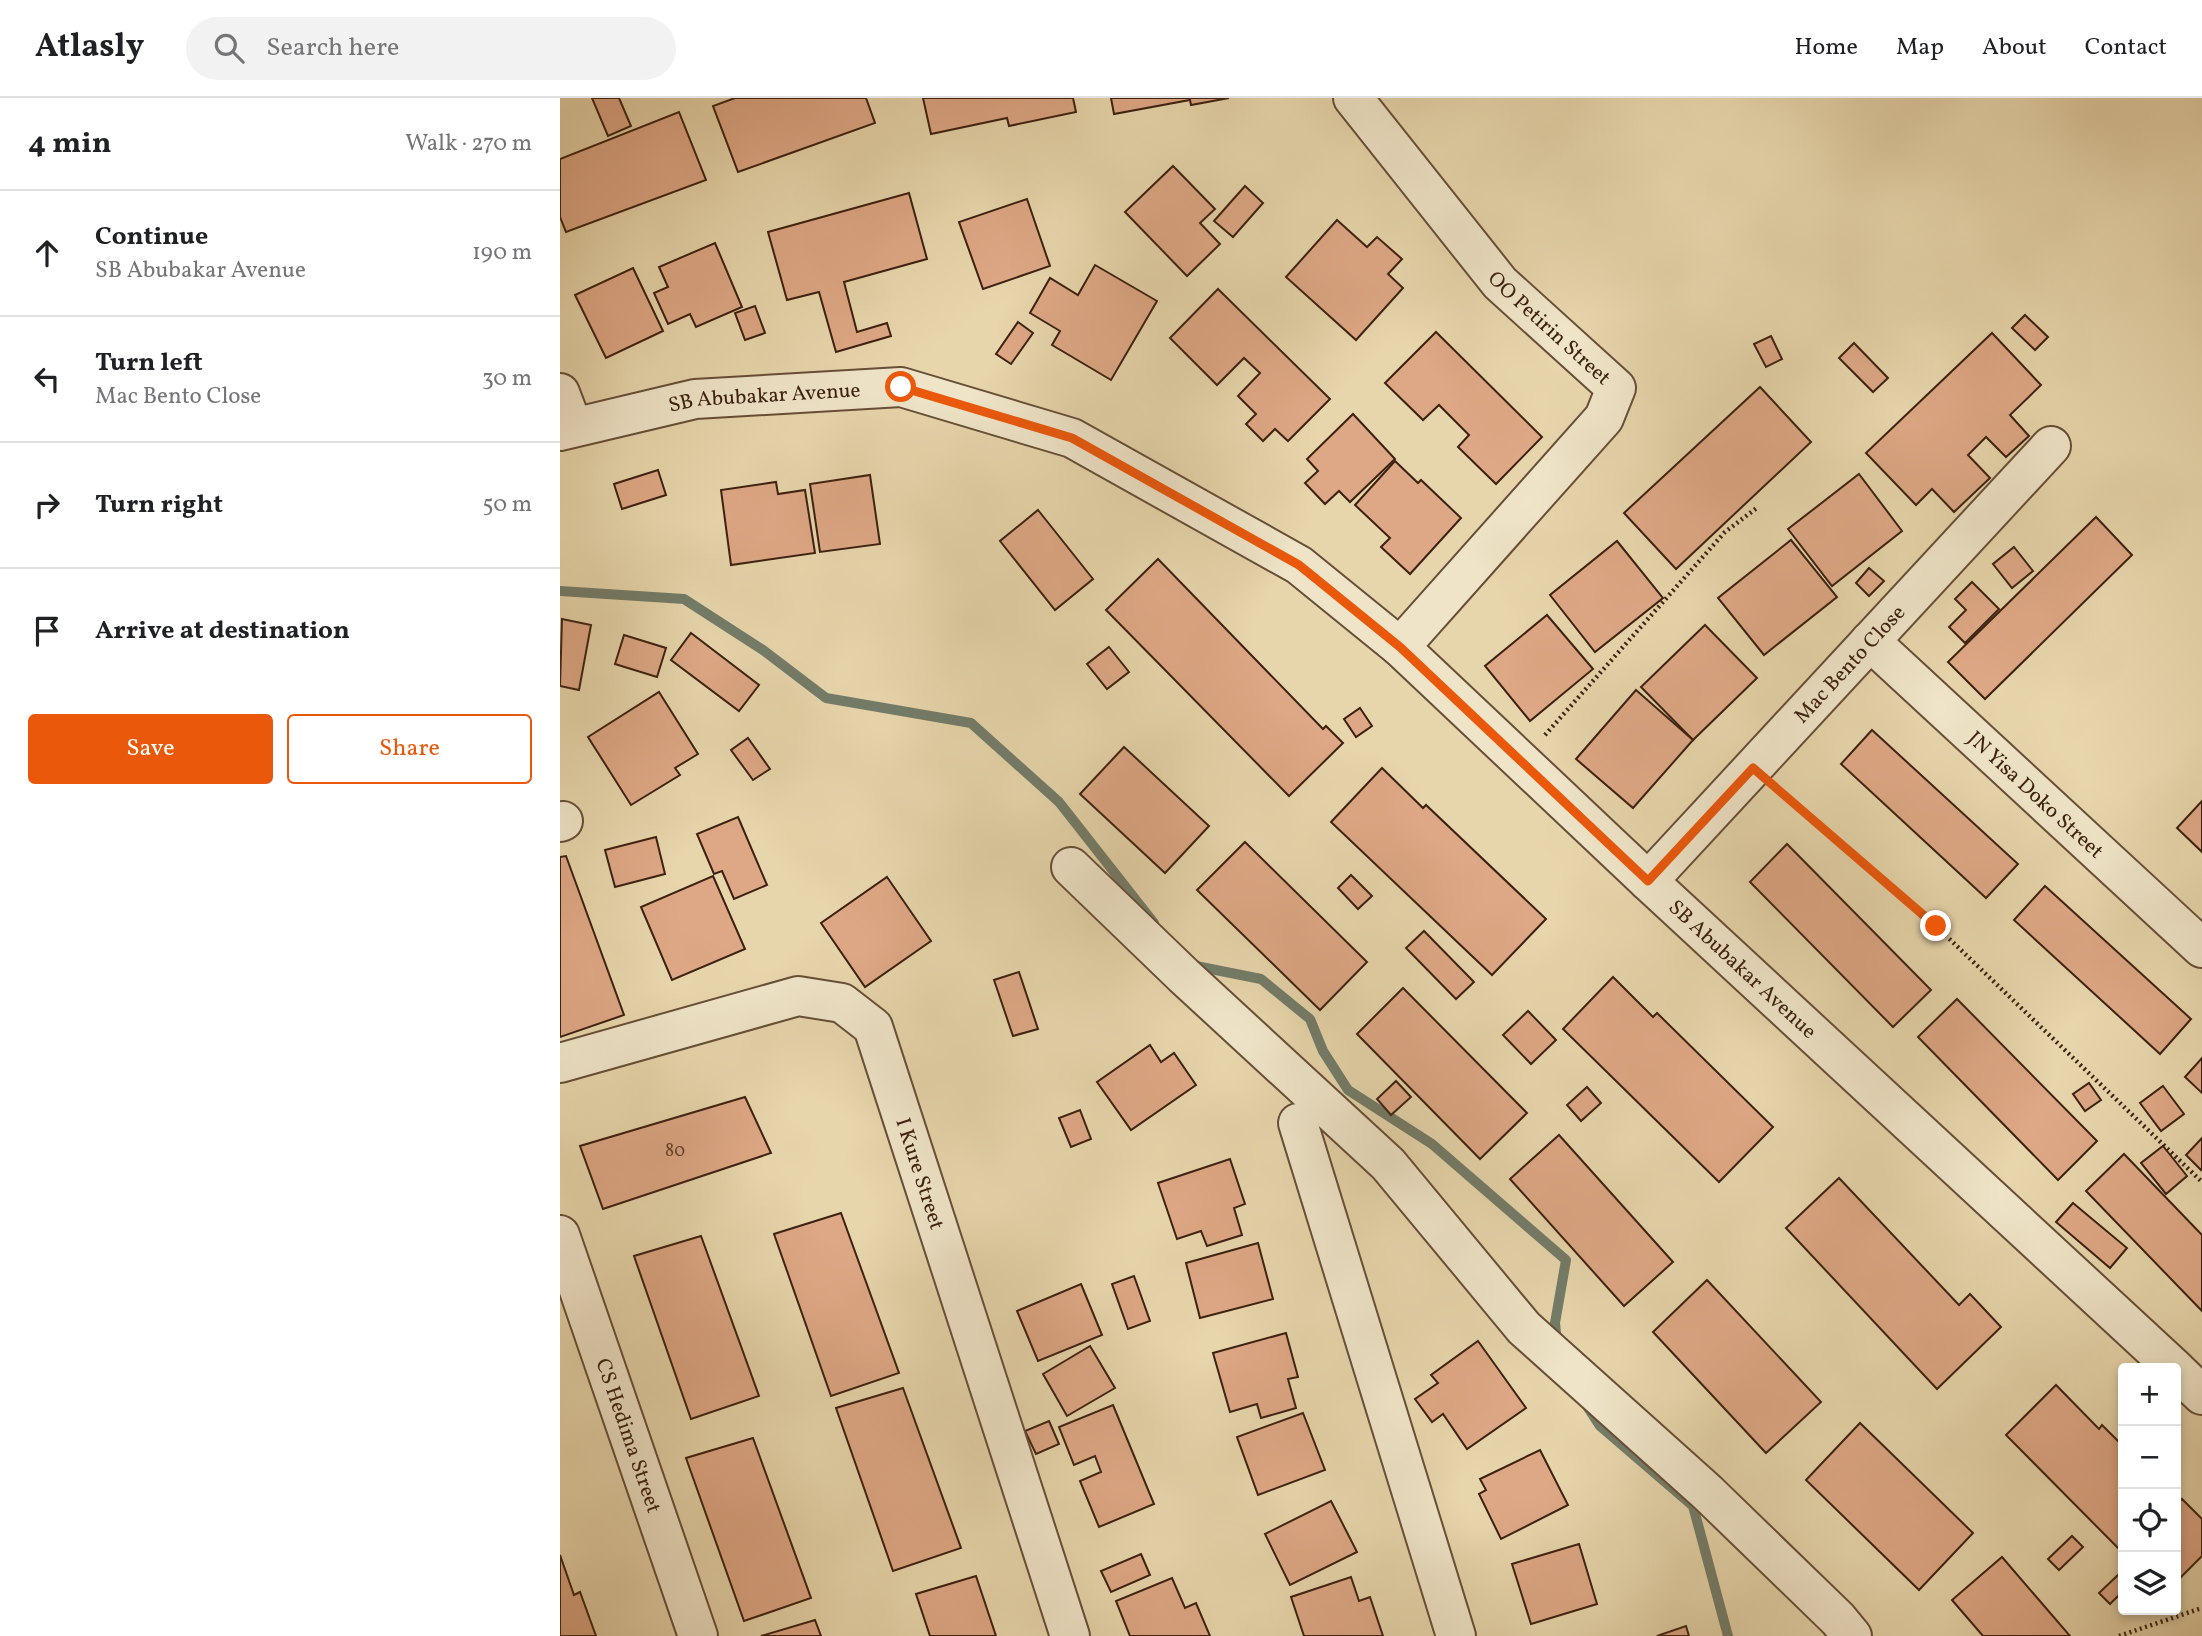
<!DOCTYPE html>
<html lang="en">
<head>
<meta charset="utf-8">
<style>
  body { margin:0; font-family:Vollkorn,serif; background:#f2f2f2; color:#202124 }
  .controls { position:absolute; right:21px; bottom:21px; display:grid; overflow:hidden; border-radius:7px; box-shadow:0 4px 10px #0003 }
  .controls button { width:63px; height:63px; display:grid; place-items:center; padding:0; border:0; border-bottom:2px solid #e0e0e0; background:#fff; color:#202124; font:35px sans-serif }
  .stop { position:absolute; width:21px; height:21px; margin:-16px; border:5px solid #ea580c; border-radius:50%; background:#fff }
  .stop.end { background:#ea580c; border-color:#fff; box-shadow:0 2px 7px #0008 }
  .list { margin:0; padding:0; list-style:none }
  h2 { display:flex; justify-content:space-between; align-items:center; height:91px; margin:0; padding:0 28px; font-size:30px }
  h2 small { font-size:23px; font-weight:400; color:#757577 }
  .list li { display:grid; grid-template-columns:46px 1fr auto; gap:21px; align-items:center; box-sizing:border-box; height:126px; padding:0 28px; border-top:2px solid #e0e0e0 }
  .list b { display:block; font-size:26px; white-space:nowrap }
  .list p { margin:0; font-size:23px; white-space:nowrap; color:#757577 }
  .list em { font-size:23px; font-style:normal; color:#757577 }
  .actions { display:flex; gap:14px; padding:21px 28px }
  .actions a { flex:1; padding:16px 0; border:2px solid #ea580c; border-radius:7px; text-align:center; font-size:24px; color:#ea580c }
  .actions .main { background:#ea580c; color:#fff }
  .icon { flex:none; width:38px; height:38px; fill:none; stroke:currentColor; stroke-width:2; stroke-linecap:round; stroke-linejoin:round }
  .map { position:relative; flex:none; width:1642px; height:1538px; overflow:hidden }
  header { display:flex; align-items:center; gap:42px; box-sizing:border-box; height:98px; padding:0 35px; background:#fff; border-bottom:2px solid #e0e0e0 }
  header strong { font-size:33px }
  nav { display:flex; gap:38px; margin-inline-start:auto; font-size:24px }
  .search { width:490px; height:63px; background:#f2f2f2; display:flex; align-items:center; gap:18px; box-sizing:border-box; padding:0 24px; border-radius:38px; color:#757577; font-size:26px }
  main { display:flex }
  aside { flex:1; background:#fff }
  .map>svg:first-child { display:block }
</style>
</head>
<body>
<header>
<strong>Atlasly</strong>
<div class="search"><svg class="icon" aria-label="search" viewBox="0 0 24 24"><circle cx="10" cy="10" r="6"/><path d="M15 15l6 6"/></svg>Search here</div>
<nav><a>Home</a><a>Map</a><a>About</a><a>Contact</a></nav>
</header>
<main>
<aside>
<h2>4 min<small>Walk · 270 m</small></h2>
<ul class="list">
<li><svg class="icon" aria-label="ahead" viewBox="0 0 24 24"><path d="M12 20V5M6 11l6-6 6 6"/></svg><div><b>Continue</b><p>SB Abubakar Avenue</p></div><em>190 m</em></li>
<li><svg class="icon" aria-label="left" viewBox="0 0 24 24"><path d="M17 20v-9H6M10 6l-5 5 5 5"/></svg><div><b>Turn left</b><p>Mac Bento Close</p></div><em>30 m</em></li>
<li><svg class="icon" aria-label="right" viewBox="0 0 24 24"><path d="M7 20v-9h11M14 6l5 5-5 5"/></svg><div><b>Turn right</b></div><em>50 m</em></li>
<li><svg class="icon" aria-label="arrive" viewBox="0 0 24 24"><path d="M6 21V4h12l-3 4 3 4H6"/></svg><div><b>Arrive at destination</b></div></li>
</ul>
<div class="actions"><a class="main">Save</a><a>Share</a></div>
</aside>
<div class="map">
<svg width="1642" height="1538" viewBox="0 0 1642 1538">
  <rect width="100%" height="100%" fill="#e7d5ab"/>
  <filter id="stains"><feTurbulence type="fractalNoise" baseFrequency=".00286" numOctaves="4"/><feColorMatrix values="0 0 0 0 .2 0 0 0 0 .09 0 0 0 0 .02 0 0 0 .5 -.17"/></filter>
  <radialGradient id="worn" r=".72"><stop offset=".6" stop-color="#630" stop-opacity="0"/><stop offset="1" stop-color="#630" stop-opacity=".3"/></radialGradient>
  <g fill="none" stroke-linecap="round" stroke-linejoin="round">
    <!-- stream -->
    <g stroke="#737c69" stroke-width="10">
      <polyline points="0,493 124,501 203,552 266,600 411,625 499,704 594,825"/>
      <polyline points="631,867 701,881 750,921 763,953 788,992 872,1046 1006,1162 995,1225 997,1245"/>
      <polyline points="1027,1308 1040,1328 1133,1408 1168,1538"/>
    </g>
  </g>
  <!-- building -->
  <g fill="#dea785" stroke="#3c2110" stroke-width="2">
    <polygon points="32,0 59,0 71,28 48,38"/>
    <polygon points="175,0 306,0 315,25 178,74 153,8"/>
    <polygon points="363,0 513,0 516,14 449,28 447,20 371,36"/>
    <polygon points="551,0 669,0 631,7 630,2 554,16"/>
    <polygon points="119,14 146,82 6,134 0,119 0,61"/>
    <polygon points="613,68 655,111 640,125 660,146 627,178 565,114"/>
    <polygon points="685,88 703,105 673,139 654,123"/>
    <polygon points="349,95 367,161 284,184 297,234 327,225 331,238 276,254 259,194 227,202 208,134"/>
    <polygon points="467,101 490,168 423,191 399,124"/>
    <polygon points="777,122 807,149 817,139 842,161 828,176 843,190 796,242 726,179"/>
    <polygon points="155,145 182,209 136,229 130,216 108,226 94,195 108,189 99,169"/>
    <polygon points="535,167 597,203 551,282 492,247 500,233 470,215 490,180 518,197"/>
    <polygon points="73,170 103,233 46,260 15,197"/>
    <polygon points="658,191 770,301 728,343 715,331 703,343 686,326 696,316 678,298 700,275 684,260 657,287 610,240"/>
    <polygon points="195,208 205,235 185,242 175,215"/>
    <polygon points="1465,217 1488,239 1475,252 1452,230"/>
    <polygon points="458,224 473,235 451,266 436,256"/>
    <polygon points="876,234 982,339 936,386 898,349 909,337 879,307 863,322 825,285"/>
    <polygon points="1432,235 1481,287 1450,317 1469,338 1446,359 1426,339 1408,357 1430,380 1394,414 1372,391 1356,407 1306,355"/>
    <polygon points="1211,238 1222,261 1206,269 1194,246"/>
    <polygon points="1294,245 1328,280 1313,294 1279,260"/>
    <polygon points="1200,289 1251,344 1116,471 1064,415"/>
    <polygon points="793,316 835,361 790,404 779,393 765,406 745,385 758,373 747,361"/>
    <polygon points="835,363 858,385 861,382 901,420 850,476 821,449 830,440 795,407"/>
    <polygon points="98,372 106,397 62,411 54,386"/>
    <polygon points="1299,376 1342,433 1272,488 1228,431"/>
    <polygon points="310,377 320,446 260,454 250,386"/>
    <polygon points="216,384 218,396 245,392 255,455 171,467 161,392"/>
    <polygon points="478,412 533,481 495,512 440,443"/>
    <polygon points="1536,419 1572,457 1425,601 1388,564"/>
    <polygon points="1231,442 1277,499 1204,557 1158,500"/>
    <polygon points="1057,443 1103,500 1035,554 990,497"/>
    <polygon points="1454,449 1473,473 1452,490 1433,466"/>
    <polygon points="598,461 763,631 766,628 783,645 729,698 546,512"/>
    <polygon points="1309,470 1324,483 1309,498 1296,485"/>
    <polygon points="1412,484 1439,511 1405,545 1389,529 1406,512 1395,501"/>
    <polygon points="987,517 1033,571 970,623 925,568"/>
    <polygon points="2,521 31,527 19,592 0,588"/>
    <polygon points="1145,527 1197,580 1133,642 1081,589"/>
    <polygon points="131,535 199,587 179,613 111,562"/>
    <polygon points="64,537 106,550 97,579 55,566"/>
    <polygon points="549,549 569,574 547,591 527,566"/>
    <polygon points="1076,592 1133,642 1073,710 1016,661"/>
    <polygon points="99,594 138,656 115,670 120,677 71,707 28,639"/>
    <polygon points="800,610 812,628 796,639 784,621"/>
    <polygon points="1312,632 1458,766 1426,800 1281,666"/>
    <polygon points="188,640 210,671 193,682 171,652"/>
    <polygon points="564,649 649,728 605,775 520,696"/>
    <polygon points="822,670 863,710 866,707 986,821 932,877 771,724"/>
    <polygon points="1642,703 1642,754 1617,730"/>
    <polygon points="178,719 207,787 174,801 162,773 154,776 137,736"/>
    <polygon points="96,739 105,776 55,789 45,752"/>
    <polygon points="685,744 807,864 760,912 637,792"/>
    <polygon points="1227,746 1371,892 1333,929 1190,784"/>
    <polygon points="6,758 64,917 0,939 0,759"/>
    <polygon points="791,777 812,798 798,811 778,790"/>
    <polygon points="153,778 185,851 112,882 81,809"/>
    <polygon points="327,779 371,843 305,889 261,825"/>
    <polygon points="1485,788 1631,921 1600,956 1454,822"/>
    <polygon points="864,833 914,884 896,901 846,850"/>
    <polygon points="459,874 478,931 453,938 434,882"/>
    <polygon points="1053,879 1093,919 1097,915 1213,1029 1159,1084 1003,931"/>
    <polygon points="843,890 967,1015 920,1061 797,936"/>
    <polygon points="1397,901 1537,1043 1498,1082 1358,939"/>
    <polygon points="968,913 996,942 971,966 943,937"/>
    <polygon points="590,947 601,964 614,955 636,987 571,1032 537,984"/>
    <polygon points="1642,960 1642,995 1625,979"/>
    <polygon points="836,983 851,999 831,1017 817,1001"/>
    <polygon points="1529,985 1541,1002 1525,1013 1513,996"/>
    <polygon points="1603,988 1624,1016 1601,1033 1580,1005"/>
    <polygon points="1027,989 1041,1005 1021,1023 1007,1007"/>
    <polygon points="185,999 211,1055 43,1111 20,1048"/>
    <polygon points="520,1012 531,1041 511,1049 499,1020"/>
    <polygon points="999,1037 1113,1164 1064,1208 950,1081"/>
    <polygon points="1642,1040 1642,1070 1641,1072 1626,1057"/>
    <polygon points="1603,1048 1627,1078 1606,1096 1581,1065"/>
    <polygon points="1564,1056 1642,1137 1642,1213 1526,1093"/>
    <polygon points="670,1061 685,1106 674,1110 682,1137 647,1148 641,1133 617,1141 598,1085"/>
    <polygon points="1279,1080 1399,1207 1410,1196 1441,1229 1377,1291 1226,1130"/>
    <polygon points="1513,1105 1567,1150 1550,1170 1496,1124"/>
    <polygon points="281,1115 339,1275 271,1298 214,1136"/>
    <polygon points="141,1138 199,1298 131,1321 74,1158"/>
    <polygon points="698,1145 713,1201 640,1220 626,1165"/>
    <polygon points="574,1178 590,1223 568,1231 552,1186"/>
    <polygon points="1147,1182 1261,1304 1206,1355 1093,1234"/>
    <polygon points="521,1186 542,1237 478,1263 457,1213"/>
    <polygon points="726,1235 738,1279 728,1281 736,1310 701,1320 697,1306 670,1314 653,1255"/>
    <polygon points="918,1243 966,1310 907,1351 883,1316 872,1324 855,1301 878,1285 871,1277"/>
    <polygon points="530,1248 555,1290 507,1318 483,1276"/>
    <polygon points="1496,1287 1539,1331 1542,1327 1563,1348 1563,1455 1446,1337"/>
    <polygon points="343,1290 401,1450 333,1473 276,1310"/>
    <polygon points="553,1307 594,1406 539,1429 520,1383 541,1374 535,1358 514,1367 499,1329"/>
    <polygon points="743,1315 765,1372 698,1397 677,1339"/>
    <polygon points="489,1323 499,1346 476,1356 465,1333"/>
    <polygon points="1300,1325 1413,1435 1359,1492 1246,1382"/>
    <polygon points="193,1340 251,1500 184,1523 126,1360"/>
    <polygon points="980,1352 1008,1407 941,1441 919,1396 926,1392 920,1381"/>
    <polygon points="1616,1401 1619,1404 1622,1401 1642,1421 1642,1458 1616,1484"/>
    <polygon points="771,1403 797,1454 730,1487 705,1436"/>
    <polygon points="1512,1438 1523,1449 1499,1472 1488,1461"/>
    <polygon points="1019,1446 1037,1506 971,1526 952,1466"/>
    <polygon points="581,1456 590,1477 551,1494 541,1473"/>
    <polygon points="0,1457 14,1497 20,1494 36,1538 0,1538"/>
    <polygon points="1442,1459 1510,1538 1423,1538 1392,1502"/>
    <polygon points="1558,1477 1563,1482 1563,1493 1550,1506 1539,1495"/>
    <polygon points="416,1478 436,1538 370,1538 356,1496"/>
    <polygon points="791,1479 799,1503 810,1499 823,1538 744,1538 731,1499"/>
    <polygon points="612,1480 625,1510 636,1505 650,1538 570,1538 556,1503"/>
    <polygon points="255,1522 261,1538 201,1538"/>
    <polygon points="1126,1528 1129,1538 1097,1538"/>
  </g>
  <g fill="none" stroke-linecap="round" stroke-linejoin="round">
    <defs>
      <g id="minor">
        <path id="s1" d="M793 0 940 185 1056 290 1044 320 840 549"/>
        <polyline points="0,295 13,329"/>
        <path id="s2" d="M0 333 135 301 341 289 512 340 739 467 840 549 1088 783 1614 1270"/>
        <path id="s3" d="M1310 543 1642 850"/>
        <polyline points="0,724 3,723"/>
        <polyline points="511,769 624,878 828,1066 964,1230 1148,1395 1278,1521 1292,1538"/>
        <path id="s4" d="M1088 783 1491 348"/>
        <path id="s5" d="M0 965 238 898 282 905 313 929 510 1538"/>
        <polyline points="738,1025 896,1538"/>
        <path id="s6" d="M0 1137 138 1538"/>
        <polyline points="1616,1272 1642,1297"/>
      </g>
    </defs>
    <!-- minor casing -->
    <use href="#minor" stroke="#674e37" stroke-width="42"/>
    <!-- path -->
    <g stroke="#3c2110" stroke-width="4.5" stroke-dasharray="2 3.5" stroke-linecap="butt">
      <polyline points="985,637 1165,434 1198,409"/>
      <polyline points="1219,693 1376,828 1642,1084"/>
      <polyline points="1559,1538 1642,1510"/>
    </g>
    <!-- minor -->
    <use href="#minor" stroke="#efe4c8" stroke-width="38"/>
  </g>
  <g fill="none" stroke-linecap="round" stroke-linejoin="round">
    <!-- route -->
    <polyline stroke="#ea580c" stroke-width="9" points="341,289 512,340 739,467 840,549 1088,783 1193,670 1376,828"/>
  </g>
  <g text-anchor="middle" stroke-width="5" stroke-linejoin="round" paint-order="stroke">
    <!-- number labels -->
    <g font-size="18" fill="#64422d">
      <text x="115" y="1058">80</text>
    </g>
    <!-- street labels -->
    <g font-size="21" fill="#3c2110" stroke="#efe4c8">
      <text dy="7" stroke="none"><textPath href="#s1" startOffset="303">OO Petirin Street</textPath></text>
      <text dy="7" stroke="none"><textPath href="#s2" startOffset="208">SB Abubakar Avenue</textPath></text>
      <text dy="7" stroke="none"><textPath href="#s4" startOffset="296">Mac Bento Close</textPath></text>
      <text dy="7" stroke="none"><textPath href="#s3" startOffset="226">JN Yisa Doko Street</textPath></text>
      <text dy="7" stroke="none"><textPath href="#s2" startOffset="1384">SB Abubakar Avenue</textPath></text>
      <text dy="7" stroke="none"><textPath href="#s5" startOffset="485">I Kure Street</textPath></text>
      <text dy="7" stroke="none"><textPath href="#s6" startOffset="212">CS Hedima Street</textPath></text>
    </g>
  </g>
  <rect width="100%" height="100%" filter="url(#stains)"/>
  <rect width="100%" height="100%" fill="url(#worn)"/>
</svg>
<div class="controls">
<button>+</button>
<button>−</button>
<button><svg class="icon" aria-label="locate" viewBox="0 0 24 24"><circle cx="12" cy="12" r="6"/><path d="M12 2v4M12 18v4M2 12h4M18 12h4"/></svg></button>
<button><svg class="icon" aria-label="layers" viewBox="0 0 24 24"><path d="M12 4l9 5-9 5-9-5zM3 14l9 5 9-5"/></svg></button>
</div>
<div class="stop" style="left:341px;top:289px"></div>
<div class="stop end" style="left:1376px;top:828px"></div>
</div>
</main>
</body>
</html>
